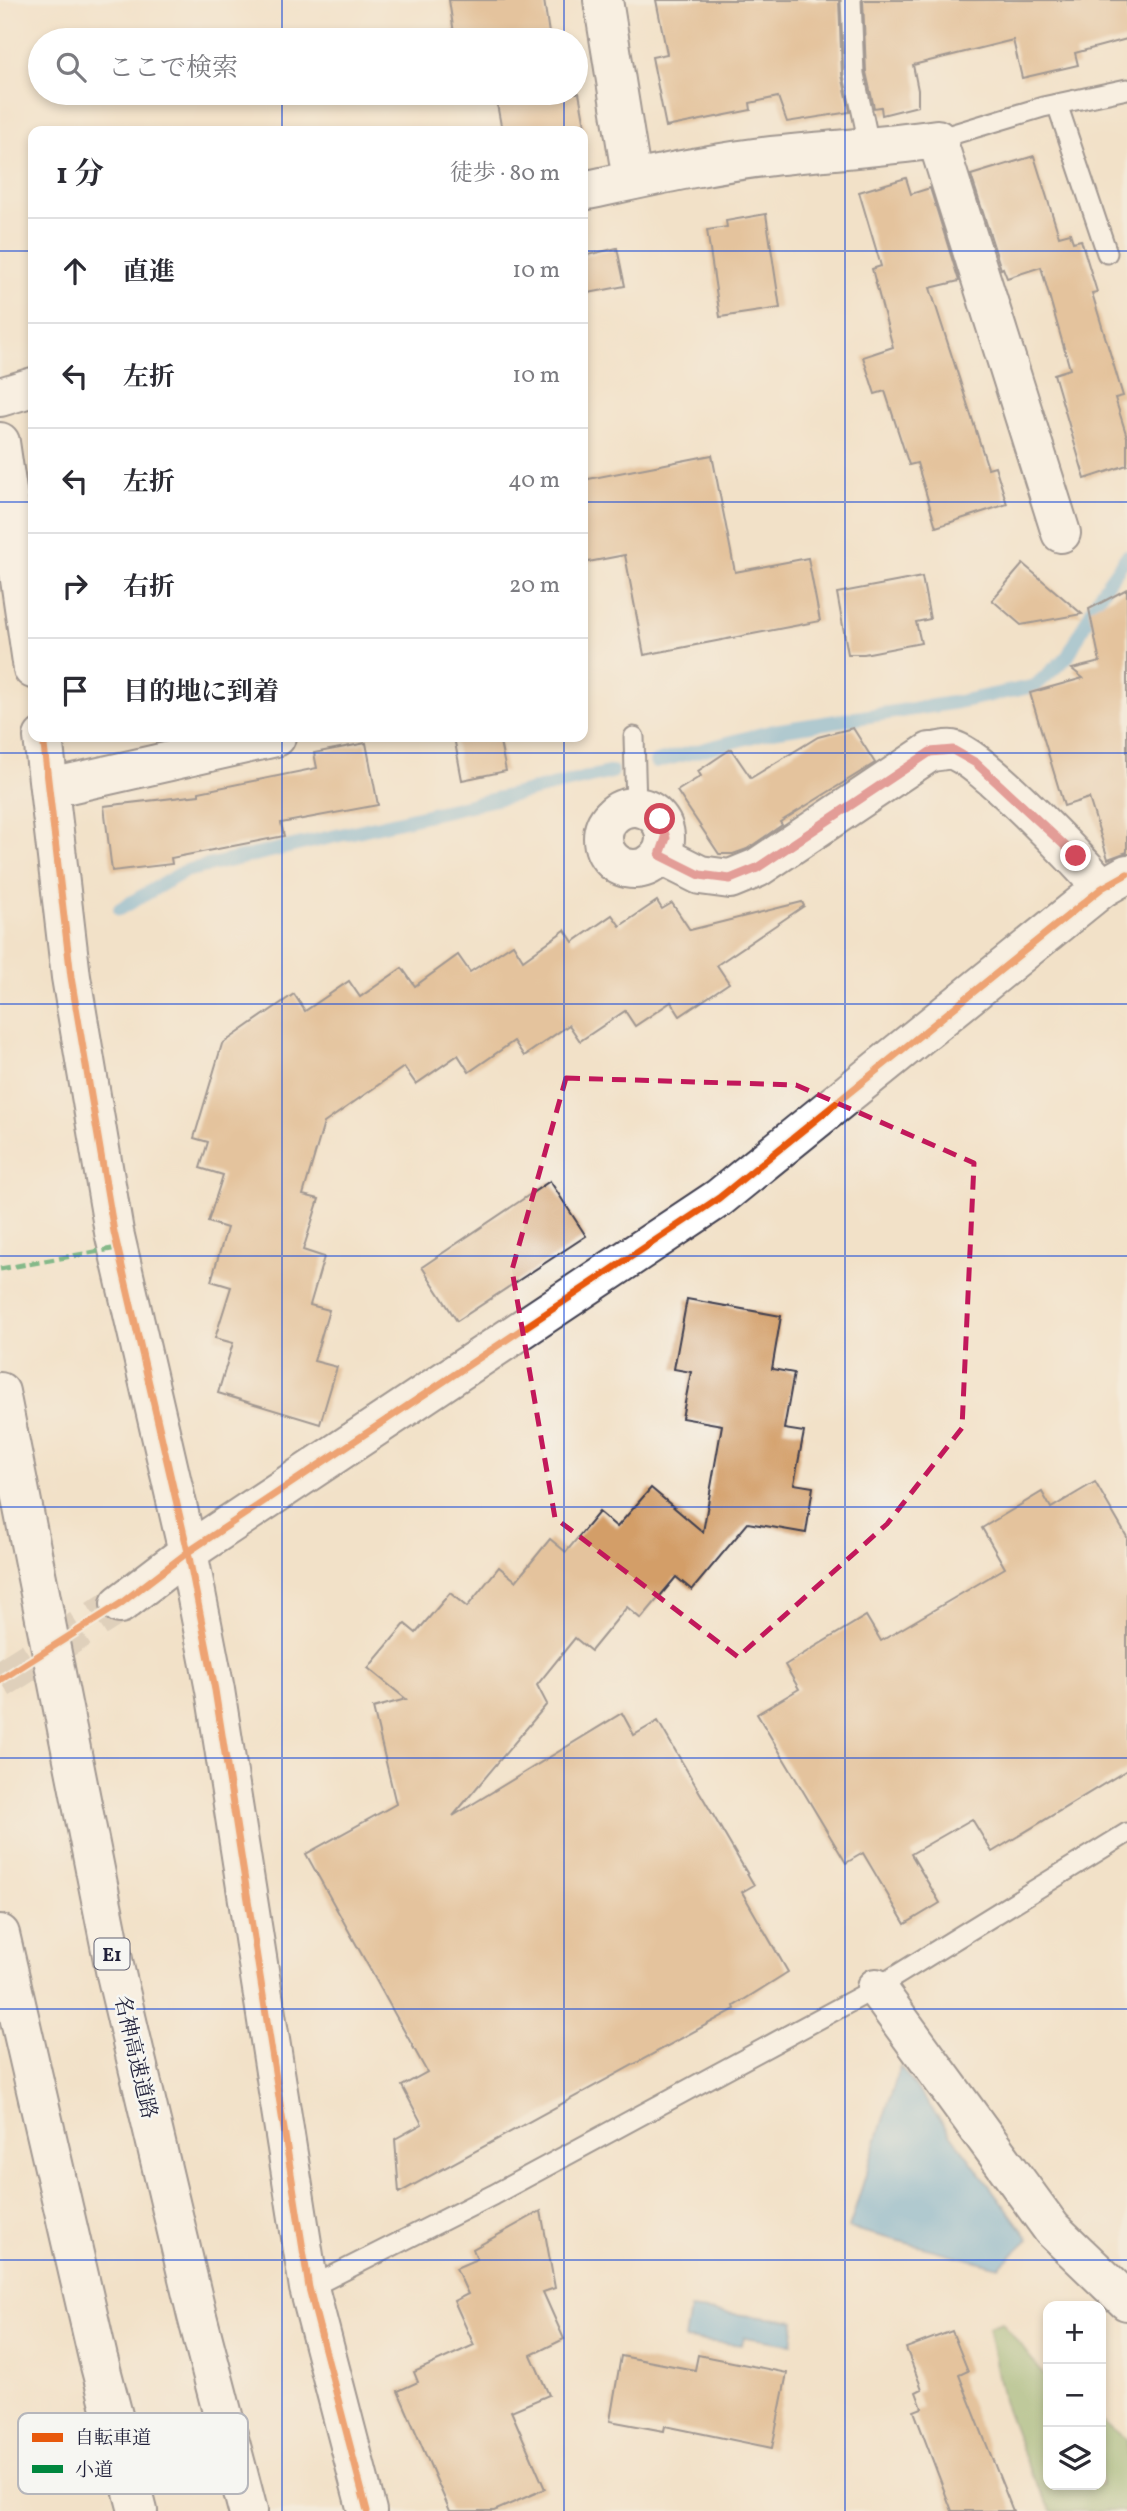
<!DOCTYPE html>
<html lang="ja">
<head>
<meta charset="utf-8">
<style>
  body { margin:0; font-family:Vollkorn,"Noto Serif JP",serif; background:#f2f2f3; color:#2b2b33 }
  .controls { position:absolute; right:21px; bottom:21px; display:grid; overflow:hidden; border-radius:14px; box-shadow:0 4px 10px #0003 }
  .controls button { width:63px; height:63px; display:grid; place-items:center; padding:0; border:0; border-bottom:2px solid #e1e1e2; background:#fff; color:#2b2b33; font:35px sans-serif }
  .stop { position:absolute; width:21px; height:21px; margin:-16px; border:5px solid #d1495b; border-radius:50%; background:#fff }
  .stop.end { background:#d1495b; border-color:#fff; box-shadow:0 2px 7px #0008 }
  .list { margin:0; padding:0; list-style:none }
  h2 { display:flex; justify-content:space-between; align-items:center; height:91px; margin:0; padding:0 28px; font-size:30px }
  h2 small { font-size:23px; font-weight:400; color:#7c7c81 }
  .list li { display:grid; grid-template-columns:46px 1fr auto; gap:21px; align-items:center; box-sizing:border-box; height:105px; padding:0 28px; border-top:2px solid #e1e1e2 }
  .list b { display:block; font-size:26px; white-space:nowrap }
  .list em { font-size:23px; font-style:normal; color:#7c7c81 }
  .icon { flex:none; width:38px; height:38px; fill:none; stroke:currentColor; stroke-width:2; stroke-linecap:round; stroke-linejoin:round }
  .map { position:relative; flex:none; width:1127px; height:2511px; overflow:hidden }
  .search { position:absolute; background:#fff; box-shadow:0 4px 10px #0003; left:28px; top:28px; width:560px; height:77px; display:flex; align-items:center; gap:18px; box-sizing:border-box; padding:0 24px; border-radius:38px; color:#7c7c81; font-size:26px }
  .panel { position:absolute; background:#fff; box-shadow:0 4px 10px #0003; left:28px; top:126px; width:560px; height:616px; border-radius:14px }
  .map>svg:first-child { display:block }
</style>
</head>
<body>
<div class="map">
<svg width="1127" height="2511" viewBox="0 0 1127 2511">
  <rect width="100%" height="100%" fill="#f6f6f2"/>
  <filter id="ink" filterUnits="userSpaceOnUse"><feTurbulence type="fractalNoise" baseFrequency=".0143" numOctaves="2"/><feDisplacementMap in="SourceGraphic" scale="14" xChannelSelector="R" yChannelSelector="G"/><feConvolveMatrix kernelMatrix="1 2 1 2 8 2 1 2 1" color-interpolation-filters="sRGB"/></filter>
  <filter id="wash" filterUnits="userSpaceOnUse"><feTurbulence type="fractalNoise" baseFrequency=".00686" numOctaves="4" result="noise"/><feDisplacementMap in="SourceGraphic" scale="28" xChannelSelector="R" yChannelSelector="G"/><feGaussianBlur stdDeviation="1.57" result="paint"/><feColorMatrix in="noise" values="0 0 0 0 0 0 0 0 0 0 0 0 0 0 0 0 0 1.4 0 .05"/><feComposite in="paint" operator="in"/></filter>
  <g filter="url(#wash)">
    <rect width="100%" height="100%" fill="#f2e1c8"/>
    <!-- forest -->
    <polygon fill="#82ac65" stroke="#526750" stroke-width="2" points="1002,2322 1048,2380 1048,2485 1101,2485 1101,2419 1127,2440 1127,2511 1052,2511 1028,2467 1003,2401 988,2327"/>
    <!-- water -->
    <g fill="#5faad7" stroke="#406689" stroke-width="2">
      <polygon points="900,2066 1029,2239 999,2267 849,2228"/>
      <polygon points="690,2309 795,2321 792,2344 744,2337 742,2345 685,2339"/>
    </g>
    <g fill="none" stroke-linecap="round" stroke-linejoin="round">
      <!-- stream -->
      <g stroke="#5faad7" stroke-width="14">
        <polyline points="656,762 773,731 958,702 1035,686 1068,656 1102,591 1127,556"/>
        <polyline points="120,909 185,871 612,772"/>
      </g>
    </g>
    <g id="blocks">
      <!-- building -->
      <g fill="#d39e67">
        <polygon points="449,0 544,0 550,40 455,40"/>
        <polygon points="656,0 839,0 842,75 850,112 787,122 778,97 750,103 751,110 666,127 652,57 667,54"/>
        <polygon points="863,0 1127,0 1127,39 1075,53 1078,65 1022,78 1013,40 913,65 918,90 918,106 882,115 881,107 874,108 866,72"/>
        <polygon points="495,93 579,93 586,131 502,131"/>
        <polygon points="1034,156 1059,236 1070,233 1073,242 1081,240 1097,292 1092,293 1123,396 1115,398 1127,437 1127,465 1085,479 1054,374 1070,369 1041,267 1007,278 1003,268 1001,269 971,175"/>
        <polygon points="906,178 911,194 930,188 959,281 930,288 988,468 995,466 1007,504 936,527 917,463 909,465 885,391 875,394 863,357 893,347 872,269 881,266 859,192"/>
        <polygon points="766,214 780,308 720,317 707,230 727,227 726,221"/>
        <polygon points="617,248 625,286 583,294 583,256"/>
        <polygon points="712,455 735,572 808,558 820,621 644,655 625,555 583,563 583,480"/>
        <polygon points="1023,564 1082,614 1021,625 992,600"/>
        <polygon points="922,577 930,619 916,622 921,643 864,654 848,654 837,593"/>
        <polygon points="1127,589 1127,852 1108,859 1089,798 1064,806 1030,693 1083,678 1072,669 1100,662 1089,609"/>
        <polygon points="853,728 875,763 780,822 782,825 747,849 733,854 719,854 677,791 701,776 698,771 731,749 751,778 818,737"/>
        <polygon points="454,737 499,737 506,771 462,780"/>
        <polygon points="366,743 378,805 281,823 284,836 171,858 172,864 112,871 104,806 199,795 199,792 317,768 314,753"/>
        <polygon points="657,901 662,909 672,903 690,930 802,902 804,906 717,965 729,983 680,1016 671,1002 635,1026 625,1011 580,1041 569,1025 524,1056 514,1041 469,1072 458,1055 416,1084 404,1067 324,1123 303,1195 319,1199 303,1250 324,1257 310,1305 329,1310 314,1361 337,1367 320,1424 218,1393 233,1343 215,1338 231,1287 211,1281 227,1228 208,1222 223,1175 200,1168 208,1142 194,1138 222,1044 294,994 305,1011 349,981 360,997 402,968 415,986 458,955 470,972 513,944 523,960 565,930 573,942 612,915 620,926"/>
        <polygon points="550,1181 586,1236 457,1321 422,1267"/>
        <polygon points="687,1299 781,1316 772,1369 794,1373 784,1429 804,1432 794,1484 813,1487 806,1533 748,1523 692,1590 676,1577 641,1619 627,1607 591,1651 575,1638 537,1685 547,1704 453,1816 622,1713 634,1735 658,1721 754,1885 742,1892 788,1972 734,2006 735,2009 399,2193 395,2139 422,2124 402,2086 427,2072 306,1854 396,1804 373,1708 406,1699 368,1668 405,1624 416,1633 450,1593 467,1607 499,1567 516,1581 550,1539 566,1552 599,1512 617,1527 651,1488 703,1532 722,1425 682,1418 691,1372 674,1369"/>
        <polygon points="1095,1482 1127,1537 1127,1770 992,1852 972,1819 911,1854 940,1903 905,1924 863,1853 846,1863 757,1714 799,1689 785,1665 866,1616 881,1641 1005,1568 982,1528 1042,1492 1051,1508"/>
        <polygon points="541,2211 555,2288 543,2292 564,2339 531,2355 549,2395 511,2411 545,2489 494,2511 450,2511 398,2391 418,2382 414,2372 474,2345 454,2301 468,2294 456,2268 477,2259 473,2249"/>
        <polygon points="952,2331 968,2371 959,2375 1013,2511 952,2511 914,2411 922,2408 916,2392 922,2389 906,2348"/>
        <polygon points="698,2355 787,2373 772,2448 665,2426 664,2431 610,2421 621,2356 695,2370"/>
      </g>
    </g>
  </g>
  <g filter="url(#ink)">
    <use href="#blocks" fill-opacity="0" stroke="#413f50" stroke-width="2"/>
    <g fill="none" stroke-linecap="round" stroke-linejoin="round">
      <!-- minor-tunnel -->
      <polyline stroke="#c8bbac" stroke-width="38" stroke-dasharray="38 19" stroke-linecap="butt" points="0,1680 120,1604"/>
      <defs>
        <g id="service">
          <polyline points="851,0 854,74 870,149"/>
          <polyline points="1057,104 1107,253"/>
          <polyline points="937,139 1043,107 1127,89"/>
          <polyline points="634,737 636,806"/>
          <polyline points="309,2288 493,2195 876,1988 1127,1833"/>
        </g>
        <g id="minor">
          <polyline points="603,0 632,180"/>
          <path d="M583 191C645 178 708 163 772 156 827 150 882 147 937 139L1061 533"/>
          <polyline points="0,397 33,387"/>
          <polyline points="0,442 33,669"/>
          <polyline points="43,737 71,977 114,1232 188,1552 215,1690 309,2288 367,2511"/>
          <polyline points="51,788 276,737"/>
          <circle cx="634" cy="838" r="31"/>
          <path d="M660 855 700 875 730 879 757 868 930 752C937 752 946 749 952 750 978 754 1081 863 1102 888"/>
          <polyline points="120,1604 188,1552 719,1198 1102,888 1127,874"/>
          <polyline points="876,1988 1052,2229 1127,2301"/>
        </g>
        <g id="motorway">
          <polyline points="0,1392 115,1970 197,2316 248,2511"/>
          <polyline points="0,1934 98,2358 138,2511"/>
        </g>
      </defs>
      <!-- service casing -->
      <use href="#service" stroke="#413f50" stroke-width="23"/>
      <!-- minor casing -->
      <use href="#minor" stroke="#413f50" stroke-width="42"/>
      <!-- motorway casing -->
      <use href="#motorway" stroke="#413f50" stroke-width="42"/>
      <!-- service -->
      <use href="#service" stroke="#fff" stroke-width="19"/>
      <!-- minor -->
      <use href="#minor" stroke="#fff" stroke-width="38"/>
      <!-- motorway -->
      <use href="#motorway" stroke="#fff" stroke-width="38"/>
      <!-- quiet -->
      <polyline stroke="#00873e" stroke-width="5" stroke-dasharray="10 5" stroke-linecap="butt" points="0,1269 117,1248"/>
      <defs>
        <g id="cycleway">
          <polyline points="43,737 71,977 114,1232 188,1552 215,1690 309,2288 367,2511"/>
          <polyline points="0,1680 120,1604 188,1552 719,1198 1102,888 1127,874"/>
        </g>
      </defs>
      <!-- cycleway casing -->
      <use href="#cycleway" stroke="#f6f6f2" stroke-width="11"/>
      <!-- cycleway -->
      <use href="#cycleway" stroke="#e8590c" stroke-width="7"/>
    </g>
  </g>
  <g fill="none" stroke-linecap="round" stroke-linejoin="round" filter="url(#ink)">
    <!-- route -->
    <polyline stroke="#d1495b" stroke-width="9" points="660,819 666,838 660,855 700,875 730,879 757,868 930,752 953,750 976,763 1076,856"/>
  </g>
  <!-- marked area -->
  <path d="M0 0H1127V2511H0ZM566 1078 796 1085 974 1163 962 1428 887 1524 738 1657 555 1518 512 1270Z" fill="#f2e1c8" fill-opacity=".55" fill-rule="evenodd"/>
  <path fill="none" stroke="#c2185b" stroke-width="5" stroke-dasharray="14 9" stroke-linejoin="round" d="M566 1078 796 1085 974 1163 962 1428 887 1524 738 1657 555 1518 512 1270Z"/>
  <!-- grid -->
  <path fill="none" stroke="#1d4ed8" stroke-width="2" stroke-opacity="0.55" d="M282 0V40M564 0V40M845 0V2511M282 93V131M564 93V131M0 251H33M583 251H1127M0 502H33M583 502H1127M282 737V2511M564 737V2511M0 753H1127M0 1004H1127M0 1256H1127M0 1507H1127M0 1758H1127M0 2009H1127M0 2260H1127"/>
  <g text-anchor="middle" stroke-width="5" stroke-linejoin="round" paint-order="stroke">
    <!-- shield labels -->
    <rect fill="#f6f6f2" stroke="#626272" stroke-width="2" x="94.5" y="1938.5" width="35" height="31" rx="5"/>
    <g font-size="19" font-weight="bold" fill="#22223b">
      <text x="112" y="1961">E1</text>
    </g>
    <!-- street labels -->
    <g font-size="21" fill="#22223b" stroke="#f6f6f2">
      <text transform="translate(136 2057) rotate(77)" y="7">名神高速道路</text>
    </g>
  </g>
  <!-- legend -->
  <rect x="18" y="2413" width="230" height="81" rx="10" fill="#f6f6f2" stroke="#b6b6bb" stroke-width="2"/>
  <rect x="32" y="2433" width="31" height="9" fill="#e8590c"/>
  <rect x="32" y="2465" width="31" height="8" fill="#00873e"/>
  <g font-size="19" fill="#22223b">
    <text x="75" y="2444">自転車道</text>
    <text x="75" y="2476">小道</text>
  </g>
</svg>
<div class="controls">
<button>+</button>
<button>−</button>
<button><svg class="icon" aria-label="layers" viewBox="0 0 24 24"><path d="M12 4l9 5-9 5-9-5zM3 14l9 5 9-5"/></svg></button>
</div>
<div class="stop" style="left:660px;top:819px"></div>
<div class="stop end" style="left:1076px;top:856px"></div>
<div class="search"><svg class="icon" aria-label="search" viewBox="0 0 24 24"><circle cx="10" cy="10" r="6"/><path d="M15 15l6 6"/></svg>ここで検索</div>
<section class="panel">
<h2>1 分<small>徒歩 · 80 m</small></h2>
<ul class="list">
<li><svg class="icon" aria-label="ahead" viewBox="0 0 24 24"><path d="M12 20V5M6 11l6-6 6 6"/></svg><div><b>直進</b></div><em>10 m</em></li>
<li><svg class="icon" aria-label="left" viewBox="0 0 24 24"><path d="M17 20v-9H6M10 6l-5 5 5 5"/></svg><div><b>左折</b></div><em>10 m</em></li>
<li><svg class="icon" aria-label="left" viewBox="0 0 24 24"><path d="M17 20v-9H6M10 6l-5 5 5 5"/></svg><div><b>左折</b></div><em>40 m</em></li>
<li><svg class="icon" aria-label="right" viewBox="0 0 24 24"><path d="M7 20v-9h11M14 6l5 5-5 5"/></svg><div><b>右折</b></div><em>20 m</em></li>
<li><svg class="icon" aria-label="arrive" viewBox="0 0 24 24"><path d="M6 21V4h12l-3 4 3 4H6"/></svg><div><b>目的地に到着</b></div></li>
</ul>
</section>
</div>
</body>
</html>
